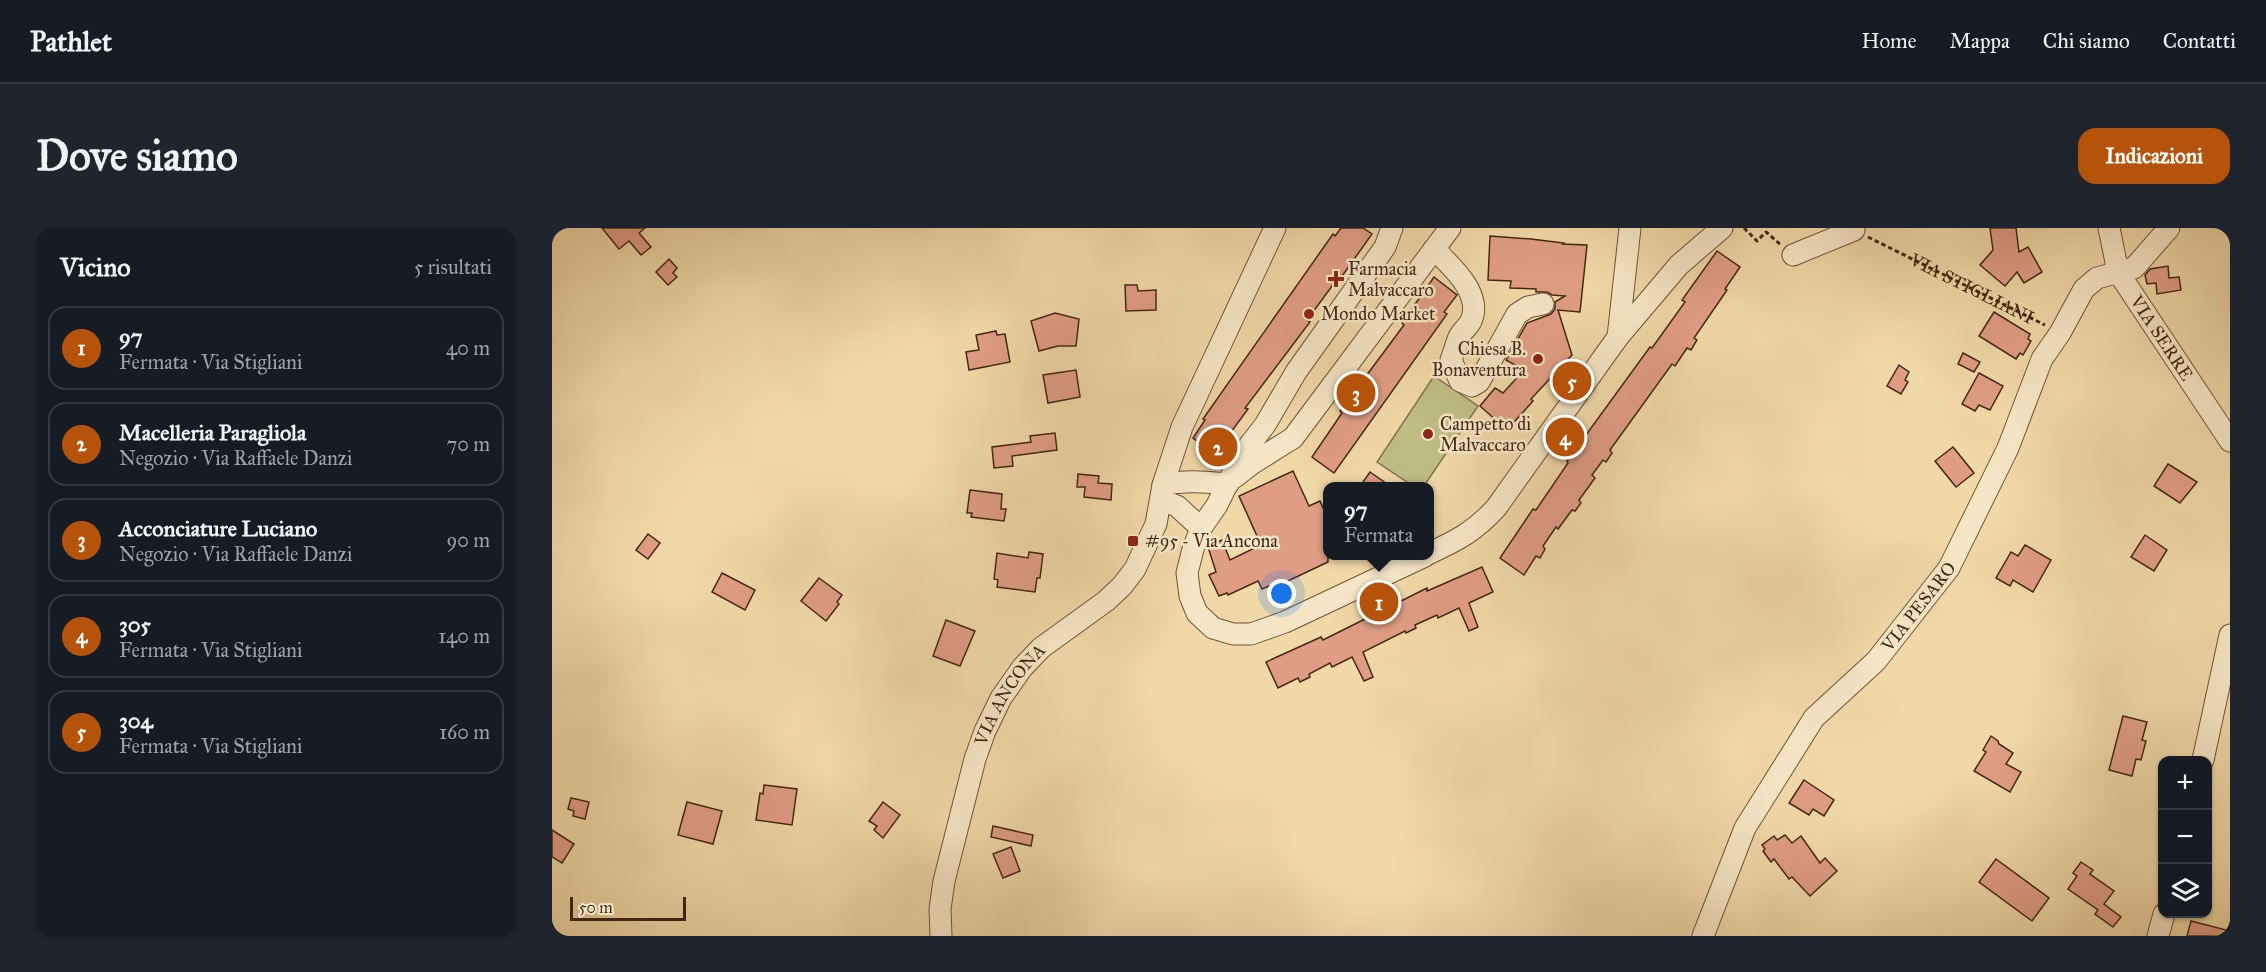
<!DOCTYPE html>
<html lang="it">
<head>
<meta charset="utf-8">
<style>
  body { margin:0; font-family:"IM FELL Great Primer",serif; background:#20242c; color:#f1f3f6 }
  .controls { position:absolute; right:18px; bottom:18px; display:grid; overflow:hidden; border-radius:12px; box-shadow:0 2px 4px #0004 }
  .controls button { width:54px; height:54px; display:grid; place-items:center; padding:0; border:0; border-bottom:2px solid #363941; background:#171b24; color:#f1f3f6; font:30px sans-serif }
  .scale { position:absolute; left:18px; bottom:15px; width:116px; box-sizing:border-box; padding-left:6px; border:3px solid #442713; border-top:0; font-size:16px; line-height:21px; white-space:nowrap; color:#442713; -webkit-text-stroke:4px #f6e6c6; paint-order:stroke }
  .you { position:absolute; left:730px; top:366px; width:21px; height:21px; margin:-15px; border:4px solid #fff; border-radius:50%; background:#1a73e8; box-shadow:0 0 0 9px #1a73e833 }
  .badge { display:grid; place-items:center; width:39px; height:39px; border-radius:50%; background:#b45309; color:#fff; font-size:20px; font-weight:700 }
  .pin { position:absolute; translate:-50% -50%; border:3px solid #fff; box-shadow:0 2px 6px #0006 }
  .popup { position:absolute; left:771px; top:254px; width:111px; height:78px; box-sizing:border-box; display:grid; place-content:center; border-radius:12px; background:#171b24; filter:drop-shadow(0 2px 4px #0005); font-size:20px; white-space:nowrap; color:#9ea1a6 }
  .popup b { font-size:22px; color:#f1f3f6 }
  .popup::after { content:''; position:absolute; left:50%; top:100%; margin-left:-12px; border:12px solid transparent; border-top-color:#171b24 }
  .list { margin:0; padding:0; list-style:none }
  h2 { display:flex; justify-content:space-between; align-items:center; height:78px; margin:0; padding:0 24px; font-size:26px }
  h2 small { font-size:20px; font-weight:400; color:#9ea1a6 }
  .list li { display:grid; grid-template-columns:39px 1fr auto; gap:18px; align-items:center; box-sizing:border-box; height:84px; margin:0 12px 12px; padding:0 12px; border:2px solid #363941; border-radius:18px }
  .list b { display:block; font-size:22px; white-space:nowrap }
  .list p { margin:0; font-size:20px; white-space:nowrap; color:#9ea1a6 }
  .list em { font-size:20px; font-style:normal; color:#9ea1a6 }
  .icon { flex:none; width:33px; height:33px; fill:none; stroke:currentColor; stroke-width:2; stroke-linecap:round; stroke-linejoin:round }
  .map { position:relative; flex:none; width:1678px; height:708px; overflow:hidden; border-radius:18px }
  header { display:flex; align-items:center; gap:36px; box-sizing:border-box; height:84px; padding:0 30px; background:#171b24; border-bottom:2px solid #363941 }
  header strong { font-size:28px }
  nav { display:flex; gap:33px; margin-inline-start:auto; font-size:21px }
  .intro { display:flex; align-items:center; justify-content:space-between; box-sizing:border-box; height:144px; padding:0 36px }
  h1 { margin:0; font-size:42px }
  .button { padding:15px 27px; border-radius:18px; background:#b45309; color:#fff; font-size:21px; font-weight:700 }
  main { display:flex; gap:36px; padding:0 36px }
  aside { flex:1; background:#171b24; border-radius:18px; box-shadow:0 2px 4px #0004 }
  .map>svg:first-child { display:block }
</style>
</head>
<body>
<header>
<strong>Pathlet</strong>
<nav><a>Home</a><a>Mappa</a><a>Chi siamo</a><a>Contatti</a></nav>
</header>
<div class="intro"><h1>Dove siamo</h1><a class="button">Indicazioni</a></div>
<main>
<aside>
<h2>Vicino<small>5 risultati</small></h2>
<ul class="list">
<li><span class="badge">1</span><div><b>97</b><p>Fermata · Via Stigliani</p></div><em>40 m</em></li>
<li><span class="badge">2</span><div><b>Macelleria Paragliola</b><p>Negozio · Via Raffaele Danzi</p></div><em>70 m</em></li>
<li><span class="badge">3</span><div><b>Acconciature Luciano</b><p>Negozio · Via Raffaele Danzi</p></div><em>90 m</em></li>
<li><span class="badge">4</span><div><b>305</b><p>Fermata · Via Stigliani</p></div><em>140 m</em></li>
<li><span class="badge">5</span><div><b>304</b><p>Fermata · Via Stigliani</p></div><em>160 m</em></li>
</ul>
</aside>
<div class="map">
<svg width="1678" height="708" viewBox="0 0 1678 708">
  <rect width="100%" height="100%" fill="#f1d8a7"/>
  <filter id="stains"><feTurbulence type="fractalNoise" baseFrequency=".00333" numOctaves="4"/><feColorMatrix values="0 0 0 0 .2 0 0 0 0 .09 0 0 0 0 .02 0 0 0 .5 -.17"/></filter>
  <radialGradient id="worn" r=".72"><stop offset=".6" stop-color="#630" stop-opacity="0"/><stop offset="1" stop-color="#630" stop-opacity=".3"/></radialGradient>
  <!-- grass -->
  <polygon fill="#bebd84" stroke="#81724c" stroke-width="1.5" points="882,148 926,178 872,258 861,258 825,234"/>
  <!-- building -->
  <g fill="#e09d85" stroke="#442713" stroke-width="1.5">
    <polygon points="50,0 93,0 87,5 99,19 89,27 77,13 67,21"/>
    <polygon points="789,0 811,0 820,6 788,51 786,50 755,92 758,94 693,180 696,181 663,226 641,210 653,192 651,191 781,6 783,8"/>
    <polygon points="1438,0 1464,0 1467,24 1476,19 1490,44 1472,55 1465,44 1453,58 1428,37 1441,22"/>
    <polygon points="938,8 979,11 1012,15 1011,16 1035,17 1028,84 1006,82 1020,127 979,171 981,173 955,202 928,178 943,160 951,165 972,142 954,132 975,95 999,86 1003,81 1003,74 1013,68 1000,67 995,64 984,64 984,61 958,60 959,53 936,52"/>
    <polygon points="1165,23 1188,39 1173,61 1175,62 1142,110 1145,112 1139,122 1135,120 1123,138 1120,136 1058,222 1060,225 1054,234 1051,232 1040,247 1043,250 1027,272 1029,275 1023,283 1020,282 1006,301 1004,299 991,318 993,321 988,330 984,328 972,347 948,330 981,281 984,282 1016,235 1015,233 1098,119 1100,120 1133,74 1130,72"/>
    <polygon points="117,31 125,40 121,45 125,49 116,57 104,44"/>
    <polygon points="1616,38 1617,50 1627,49 1629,62 1605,66 1604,55 1595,56 1593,47 1598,41"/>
    <polygon points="882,49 905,67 892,84 895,86 782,245 760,229 790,185 788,183 852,97 850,95"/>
    <polygon points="573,57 585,57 586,63 604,62 604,82 574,83"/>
    <polygon points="1442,84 1478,106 1476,111 1479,113 1471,127 1468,125 1464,131 1427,108"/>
    <polygon points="503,85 527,91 524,118 506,118 487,123 479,93"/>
    <polygon points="444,103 445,107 453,106 458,134 417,142 414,124 427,122 424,107"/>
    <polygon points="1411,125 1428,134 1422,144 1406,136"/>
    <polygon points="1347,137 1357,144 1353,152 1356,154 1349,166 1335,158"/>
    <polygon points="524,142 528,169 496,175 491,147"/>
    <polygon points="1427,145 1451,158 1438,182 1427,177 1423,183 1410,176"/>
    <polygon points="503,205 505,222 460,228 461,238 442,240 440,219 479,214 478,208"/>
    <polygon points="1401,219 1422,245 1404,259 1383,233"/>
    <polygon points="1616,236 1645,254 1628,275 1602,258"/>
    <polygon points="741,243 757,278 768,273 776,291 776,334 719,361 717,358 710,361 706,353 676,367 675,365 667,368 657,347 664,344 656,319 670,312 678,332 709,317 687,268"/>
    <polygon points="818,244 838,258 817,258 811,254"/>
    <polygon points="526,246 547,248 546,255 560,256 559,272 532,269 533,259 525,259"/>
    <polygon points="418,262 450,266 449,281 454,281 452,293 419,289 420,285 415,285"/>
    <polygon points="96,306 108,315 96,331 84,322"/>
    <polygon points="1593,307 1615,322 1602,343 1579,329"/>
    <polygon points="1473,317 1499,332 1481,364 1461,352 1458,358 1444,350 1459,324 1466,328"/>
    <polygon points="477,324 491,326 488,350 485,350 483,364 445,359 446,352 442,351 445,325 476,330"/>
    <polygon points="930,339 941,364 917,375 926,399 917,403 907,380 886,390 885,387 863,397 864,400 854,405 853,403 811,424 821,449 812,453 800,429 780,439 778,435 757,446 758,449 748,454 746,450 726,460 714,434 769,409 771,412 875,360 875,363"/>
    <polygon points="170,345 203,362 193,382 160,364"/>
    <polygon points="267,350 290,367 285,374 287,376 274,393 249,373"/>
    <polygon points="394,392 423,403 408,438 381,428"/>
    <polygon points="1571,488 1595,494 1590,512 1594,513 1589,532 1584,531 1580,548 1557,542"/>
    <polygon points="1439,508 1446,513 1447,516 1461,525 1454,536 1469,544 1458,564 1422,543 1434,524 1431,522"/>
    <polygon points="1252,552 1282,572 1272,588 1261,581 1257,587 1237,575"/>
    <polygon points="212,557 245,561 240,597 204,592 208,565 211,566"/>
    <polygon points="19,570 37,574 33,591 21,588 22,583 16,581"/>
    <polygon points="135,574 170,583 161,616 126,607"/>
    <polygon points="331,574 348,587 331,610 322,602 325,598 317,593"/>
    <polygon points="441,598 481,607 479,618 439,609"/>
    <polygon points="0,602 22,616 10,635 0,629"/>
    <polygon points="1233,607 1240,615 1249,608 1268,635 1273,630 1285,643 1258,668 1240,649 1237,651 1222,631 1219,634 1211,623 1213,621 1210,617 1222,608 1225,612"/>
    <polygon points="459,619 468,643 451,650 441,626"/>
    <polygon points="1444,631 1497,670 1480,693 1427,654"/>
    <polygon points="1529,634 1541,642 1538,646 1562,663 1552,676 1569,689 1561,699 1543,686 1546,682 1516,661 1525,648 1521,645"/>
    <polygon points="1639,693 1678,703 1678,708 1635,708"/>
  </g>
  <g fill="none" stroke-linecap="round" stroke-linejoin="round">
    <defs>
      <g id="minor">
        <polyline points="840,0 833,19 744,144 713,197 689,228 665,277 649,300 641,321 635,345 638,368 645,385 661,400 681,406 699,406 733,394 873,328"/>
        <path id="s2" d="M1557 0 1566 44 1678 213"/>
        <path d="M882 21C900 39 931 66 919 93 916 99 910 103 907 109 904 116 902 124 899 132L908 153 920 158 927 154 965 86 976 79 991 76"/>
        <polyline points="1241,27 1302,2 1301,0"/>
        <polyline points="1066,109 1078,0"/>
        <polyline points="683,249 701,235 741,210 898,0"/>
        <path d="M611 257C633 252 653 254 676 256"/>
        <polyline points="609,272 625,278 649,300"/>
        <path d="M878 325C906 312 923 303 944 280L1066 109 1127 37 1170 0"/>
        <polyline points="1651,532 1678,407"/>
        <path id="s3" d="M389 708 388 681 392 653 423 531 433 503 449 470 470 440 489 420 554 373 570 358 583 341 604 296 611 257 630 199 723 0"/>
        <path id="s4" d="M1151 708 1193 600 1262 490 1324 433 1397 340 1456 220 1490 131 1508 105 1532 61 1545 50 1582 40 1617 0"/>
        <polyline points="1606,708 1612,686"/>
      </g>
    </defs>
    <!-- minor casing -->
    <use href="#minor" stroke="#6f5338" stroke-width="23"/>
    <!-- path -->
    <g stroke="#442713" stroke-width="3" stroke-dasharray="4.5 3" stroke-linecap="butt">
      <polyline points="1192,0 1205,13 1214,4 1229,17"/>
      <path id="s1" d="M1316 9 1493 97"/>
    </g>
    <!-- minor -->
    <use href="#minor" stroke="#f6e6c6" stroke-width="21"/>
  </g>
  <!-- markers -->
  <g fill="#8f2418" stroke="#f6e6c6" stroke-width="2">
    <path d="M781 42h6v6h6v6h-6v6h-6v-6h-6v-6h6z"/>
    <circle cx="757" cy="86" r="6"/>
    <circle cx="986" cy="131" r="6"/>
    <circle cx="876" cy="206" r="6"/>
    <rect x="575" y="307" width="12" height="12" rx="3"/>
  </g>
  <g text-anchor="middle" stroke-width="5" stroke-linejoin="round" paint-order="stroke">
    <!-- poi labels -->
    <g font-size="18" fill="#442713" stroke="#f6e6c6" text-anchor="start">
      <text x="796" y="47">Farmacia<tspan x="796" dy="21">Malvaccaro</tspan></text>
      <text x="769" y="92">Mondo Market</text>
      <text x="974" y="127" text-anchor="end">Chiesa B.<tspan x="974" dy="21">Bonaventura</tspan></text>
      <text x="888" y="202">Campetto di<tspan x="888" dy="21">Malvaccaro</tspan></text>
      <text x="593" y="319">#95 - Via Ancona</text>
    </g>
    <!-- street labels -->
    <g font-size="18" fill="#442713" stroke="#f6e6c6">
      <text dy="6" stroke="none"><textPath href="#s1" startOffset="116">VIA STIGLIANI</textPath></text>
      <text dy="6" stroke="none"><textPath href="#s2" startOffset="124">VIA SERRE</textPath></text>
      <text dy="6" stroke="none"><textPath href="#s4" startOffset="399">VIA PESARO</textPath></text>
      <text dy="6" stroke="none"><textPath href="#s3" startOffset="255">VIA ANCONA</textPath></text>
    </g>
  </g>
  <rect width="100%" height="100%" filter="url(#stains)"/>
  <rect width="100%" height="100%" fill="url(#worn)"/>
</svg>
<div class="controls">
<button>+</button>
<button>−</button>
<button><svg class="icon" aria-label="layers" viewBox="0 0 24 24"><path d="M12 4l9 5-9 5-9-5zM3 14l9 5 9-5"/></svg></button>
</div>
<div class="scale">50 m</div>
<div class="you"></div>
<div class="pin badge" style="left:827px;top:374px">1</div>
<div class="popup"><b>97</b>Fermata</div>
<div class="pin badge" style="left:666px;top:219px">2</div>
<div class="pin badge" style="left:804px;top:165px">3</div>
<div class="pin badge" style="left:1013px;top:209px">4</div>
<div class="pin badge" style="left:1020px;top:153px">5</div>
</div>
</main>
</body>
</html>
